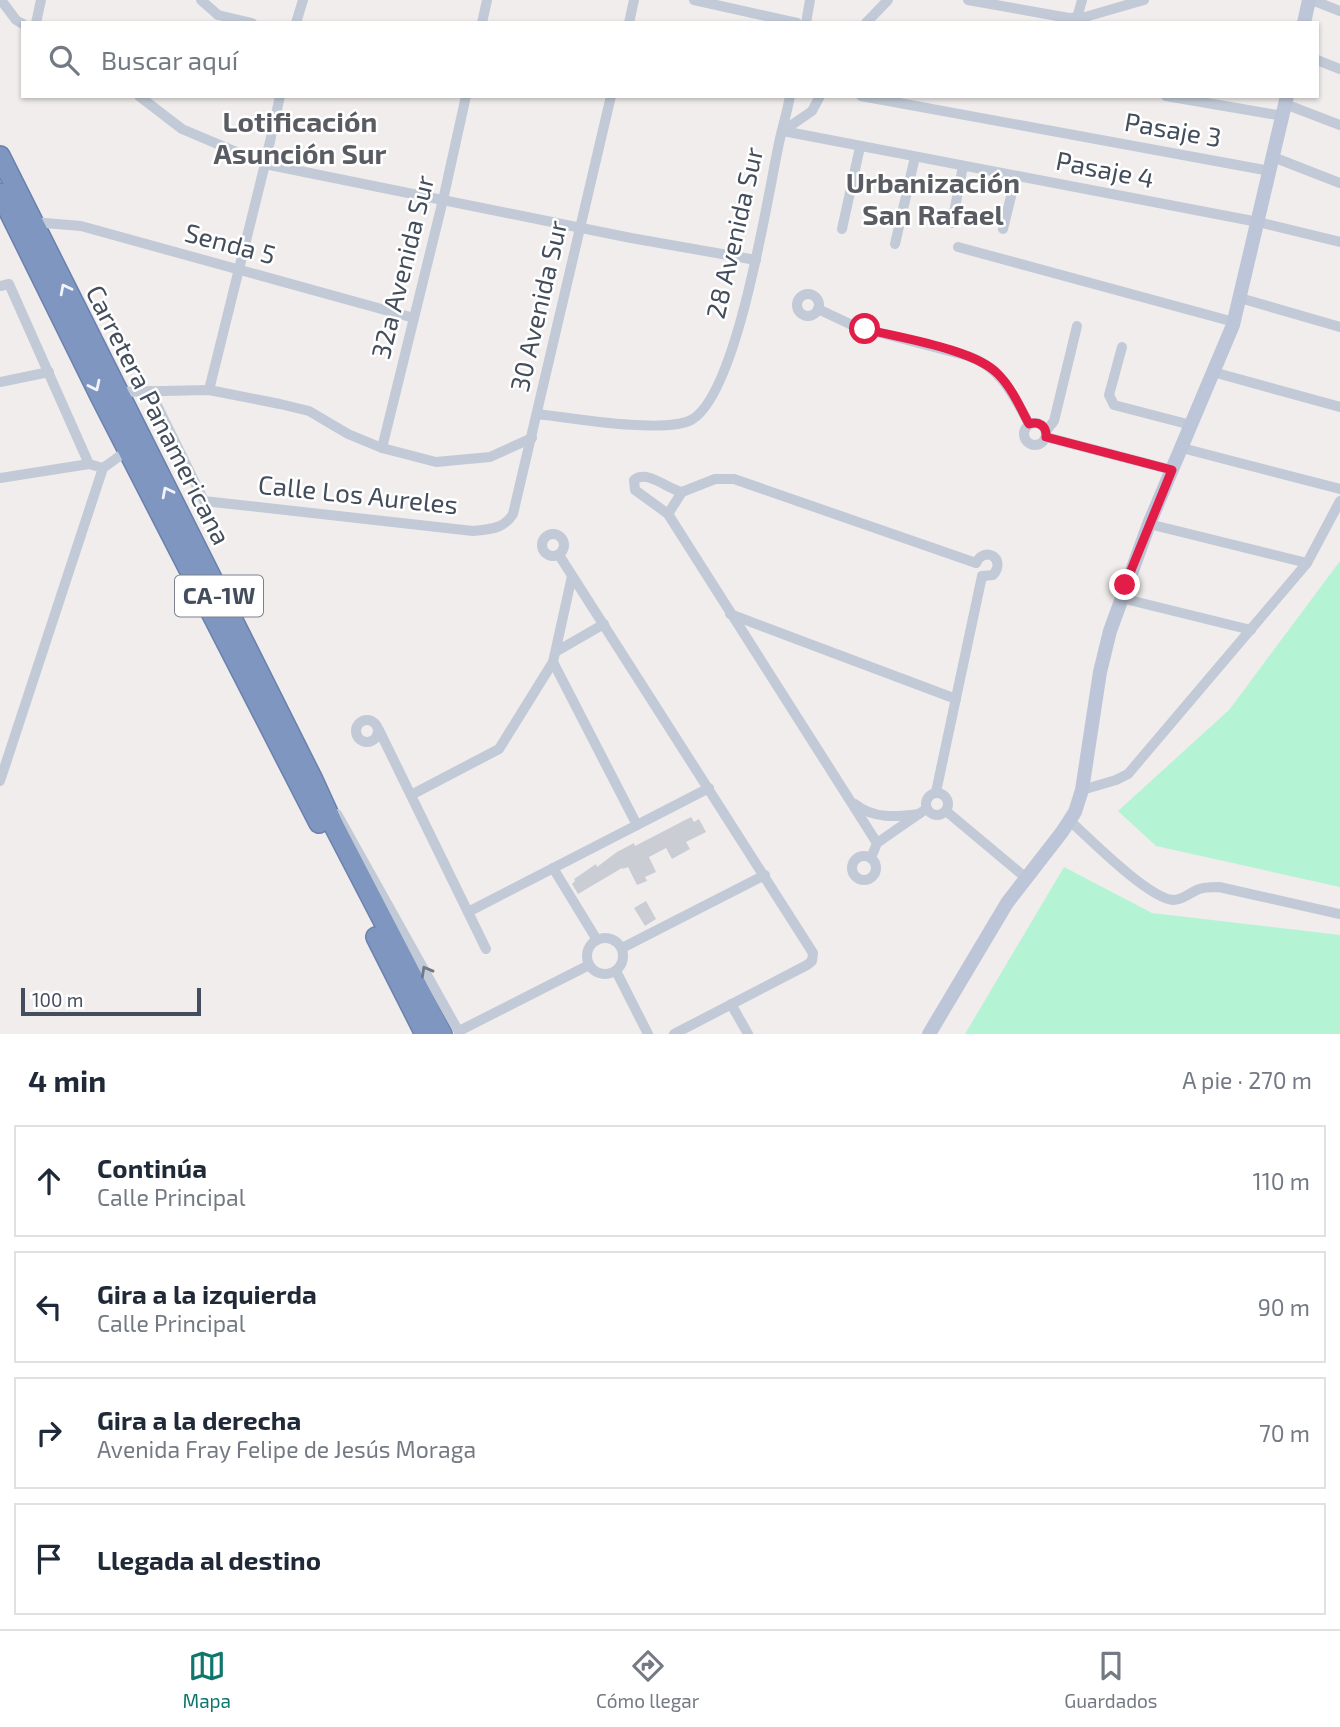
<!DOCTYPE html>
<html lang="es">
<head>
<meta charset="utf-8">
<style>
  body { margin:0; font-family:"Exo 2",sans-serif; background:#f6f6f7; color:#1f2937 }
  .scale { position:absolute; left:21px; bottom:18px; width:180px; box-sizing:border-box; padding-left:7px; border:4px solid #434d5c; border-top:0; font-size:19px; line-height:24px; white-space:nowrap; color:#434d5c; -webkit-text-stroke:5px #fff; paint-order:stroke }
  .stop { position:absolute; width:21px; height:21px; margin:-16px; border:5px solid #e11d48; border-radius:50%; background:#fff }
  .stop.end { background:#e11d48; border-color:#fff; box-shadow:0 2px 7px #0008 }
  .list { margin:0; padding:0; list-style:none }
  h2 { display:flex; justify-content:space-between; align-items:center; height:91px; margin:0; padding:0 28px; font-size:30px }
  h2 small { font-size:23px; font-weight:400; color:#747a83 }
  .list li { display:grid; grid-template-columns:46px 1fr auto; gap:21px; align-items:center; box-sizing:border-box; height:112px; margin:0 14px 14px; padding:0 14px; border:2px solid #e0e1e3; border-radius:0px }
  .list b { display:block; font-size:26px; white-space:nowrap }
  .list p { margin:0; font-size:23px; white-space:nowrap; color:#747a83 }
  .list em { font-size:23px; font-style:normal; color:#747a83 }
  .icon { flex:none; width:38px; height:38px; fill:none; stroke:currentColor; stroke-width:2; stroke-linecap:round; stroke-linejoin:round }
  .map { position:relative; flex:none; width:1340px; height:1034px; overflow:hidden }
  .search { position:absolute; background:#fff; box-shadow:0 2px 5px #0004; left:21px; right:21px; top:21px; height:77px; display:flex; align-items:center; gap:18px; box-sizing:border-box; padding:0 24px; border-radius:0px; color:#747a83; font-size:26px }
  .sheet { height:595px; background:#fff }
  nav { display:flex; justify-content:space-around; align-items:center; box-sizing:border-box; height:98px; border-top:2px solid #e0e1e3; background:#fff; font-size:19px; color:#747a83 }
  nav a { display:grid; justify-items:center; gap:4px }
  nav .on { color:#0f766e }
  .map>svg:first-child { display:block }
</style>
</head>
<body>
<div class="map">
<svg width="1340" height="1034" viewBox="0 0 1340 1034">
  <rect width="100%" height="100%" fill="#f0edec"/>
  <!-- green -->
  <g fill="#b5f3d5">
    <polygon points="1340,561 1340,887 1156,846 1118,811 1229,710"/>
    <polygon points="1064,867 1152,913 1340,935 1340,1034 965,1034"/>
  </g>
  <!-- building -->
  <g fill="#cbcdd5">
    <polygon points="691,817 694,822 699,819 706,832 686,842 690,849 672,859 666,848 649,857 656,872 645,877 647,881 637,885 628,867 623,869 622,868 578,894 572,884 575,881 574,879 596,864 597,867 617,852 634,843 635,846"/>
    <polygon points="646,901 656,919 645,926 634,908"/>
  </g>
  <g fill="none" stroke-linecap="round" stroke-linejoin="round">
    <defs>
      <g id="highway">
        <polyline points="0,156 313,780 334,826 442,1034"/>
        <polyline points="0,193 100,396 319,823"/>
        <polyline points="376,937 425,1034"/>
      </g>
    </defs>
    <!-- highway casing -->
    <use href="#highway" stroke="#6a81ad" stroke-width="22"/>
    <!-- street -->
    <g stroke="#c1cad6" stroke-width="10">
      <polyline points="1,0 16,20 23,24"/>
      <polyline points="201,0 218,15 252,23"/>
      <polyline points="694,0 797,23"/>
      <polyline points="968,0 1069,18 1085,17 1144,0"/>
      <polyline points="1312,0 1340,11"/>
      <polyline points="1077,18 1082,0"/>
      <polyline points="36,23 41,0"/>
      <polyline points="296,23 303,0"/>
      <polyline points="482,23 487,0"/>
      <polyline points="629,23 634,0"/>
      <polyline points="806,23 810,0"/>
      <polyline points="866,23 888,0"/>
      <polyline points="1317,60 1340,69"/>
      <polyline points="139,96 182,129 265,164 631,238 756,260"/>
      <polyline points="861,96 1270,171"/>
      <polyline points="1166,96 1283,116"/>
      <polyline points="1285,104 1340,125"/>
      <polyline points="783,131 1258,222 1340,242"/>
      <polyline points="783,131 812,111 820,96"/>
      <polyline points="1273,157 1340,183"/>
      <polyline points="32,222 81,226 414,318"/>
      <polyline points="952,223 963,166"/>
      <polyline points="842,229 860,147"/>
      <polyline points="1003,229 1016,176"/>
      <polyline points="895,244 915,157"/>
      <polyline points="958,247 1234,322"/>
      <polyline points="0,286 9,284 89,464 103,468"/>
      <circle cx="808" cy="305" r="11"/>
      <polyline points="1240,298 1340,327"/>
      <path d="M818 309 854 326 968 356C1001 367 1014 396 1029 424"/>
      <polyline points="1122,347 1109,395 1114,405 1191,425"/>
      <polyline points="1213,372 1340,407"/>
      <polyline points="0,382 49,372"/>
      <polyline points="209,390 265,164 280,96"/>
      <path d="M150 391 204 501 473 531C490 529 504 529 513 514L611 96"/>
      <polyline points="117,392 209,390 280,404 309,411 348,434 382,448 436,462 490,457 532,438"/>
      <path d="M538 414C571 418 664 434 691 420 737 396 767 200 778 148 781 131 787 114 790 96"/>
      <circle cx="1035" cy="434" r="11"/>
      <polyline points="1046,431 1054,421 1077,326"/>
      <polyline points="1046,437 1172,470"/>
      <polyline points="382,448 443,200 466,96"/>
      <polyline points="1182,448 1340,489"/>
      <polyline points="0,478 89,464"/>
      <path d="M668 514 635 490 634 480C647 469 667 489 682 492"/>
      <polyline points="1149,524 1307,563"/>
      <circle cx="553" cy="545" r="11"/>
      <polyline points="559,555 813,953 812,961 807,965 674,1034"/>
      <path d="M976 563C985 545 1007 559 993 575L982 576"/>
      <polyline points="1121,598 1251,630"/>
      <polyline points="730,614 956,699"/>
      <polyline points="557,651 604,624"/>
      <polyline points="553,662 637,825"/>
      <circle cx="367" cy="731" r="11"/>
      <polyline points="379,730 486,949"/>
      <polyline points="0,781 103,468 128,450"/>
      <polyline points="1082,790 1116,780 1128,774 1307,563 1340,501"/>
      <polyline points="936,792 982,576"/>
      <circle cx="937" cy="804" r="11"/>
      <polyline points="411,795 499,749 553,662 572,576"/>
      <path d="M855 804C873 819 897 817 919 814"/>
      <polyline points="946,811 1026,878"/>
      <polyline points="337,814 460,1034"/>
      <path d="M1070 821C1090 839 1148 898 1173 900 1182 900 1185 896 1193 892 1201 887 1210 887 1219 887L1340 914"/>
      <polyline points="877,843 668,514 682,492 715,479 734,479 976,563"/>
      <circle cx="864" cy="868" r="12"/>
      <polyline points="871,858 877,843 926,809"/>
      <polyline points="553,868 597,940"/>
      <polyline points="468,912 709,788"/>
      <circle cx="605" cy="956" r="18"/>
      <polyline points="622,948 765,875"/>
      <polyline points="616,971 648,1034"/>
      <polyline points="731,1004 748,1034"/>
      <polyline points="459,1031 589,965"/>
    </g>
    <!-- secondary -->
    <g stroke="#bdc6d8" stroke-width="14">
      <polyline points="1304,23 1309,0"/>
      <polyline points="929,1034 1007,903 1062,832 1075,812 1082,790 1100,672 1110,631 1149,524 1233,325 1287,96"/>
    </g>
    <!-- highway -->
    <use href="#highway" stroke="#7f96c1" stroke-width="19"/>
  </g>
  <!-- one-way arrows -->
  <defs><path id="oneway-chevron" d="M-2-3.5L2.5 0L-2 3.5" fill="none" stroke-width="1.6" stroke-linecap="round" stroke-linejoin="round" transform="scale(1.75)"/></defs>
  <g stroke="#f2f4f9">
    <use href="#oneway-chevron" transform="translate(65 289) rotate(-117)"/>
    <use href="#oneway-chevron" transform="translate(95 386) rotate(64)"/>
    <use href="#oneway-chevron" transform="translate(167 492) rotate(-117)"/>
  </g>
  <use stroke="#6f7987" href="#oneway-chevron" transform="translate(426 971) rotate(-119)"/>
  <g fill="none" stroke-linecap="round" stroke-linejoin="round">
    <!-- route -->
    <path stroke="#e11d48" stroke-width="9" d="M865 329C900 338 974 349 998 374 1012 388 1020 407 1029 424 1039 421 1047 426 1046 437L1172 470 1125 585"/>
  </g>
  <g text-anchor="middle" stroke-width="5" stroke-linejoin="round" paint-order="stroke">
    <!-- shield labels -->
    <rect fill="#fff" stroke="#7b828d" stroke-width="2" x="175" y="575.5" width="88" height="41" rx="5"/>
    <g font-size="24" font-weight="bold" fill="#434d5c">
      <text x="219" y="604">CA-1W</text>
    </g>
    <!-- street labels -->
    <g font-size="26" fill="#434d5c" stroke="#fff">
      <text transform="translate(1173 130) rotate(10)" y="9">Pasaje 3</text>
      <text transform="translate(1105 170) rotate(11)" y="9">Pasaje 4</text>
      <text transform="translate(735 233) rotate(-77)" y="9">28 Avenida Sur</text>
      <text transform="translate(230 244) rotate(15)" y="9">Senda 5</text>
      <text transform="translate(403 267) rotate(-76)" y="9">32a Avenida Sur</text>
      <text transform="translate(539 306) rotate(-77)" y="9">30 Avenida Sur</text>
      <text transform="translate(158 415) rotate(63)" y="9">Carretera Panamericana</text>
      <text transform="translate(358 495) rotate(6)" y="9">Calle Los Aureles</text>
    </g>
    <!-- neighbourhood labels -->
    <g font-size="28" font-weight="bold" fill="#595c62" stroke="#fff">
      <text x="300" y="132">Lotificación<tspan x="300" dy="32">Asunción Sur</tspan></text>
      <text x="933" y="193">Urbanización<tspan x="933" dy="32">San Rafael</tspan></text>
    </g>
  </g>
</svg>
<div class="scale">100 m</div>
<div class="stop" style="left:865px;top:329px"></div>
<div class="stop end" style="left:1125px;top:585px"></div>
<div class="search"><svg class="icon" aria-label="search" viewBox="0 0 24 24"><circle cx="10" cy="10" r="6"/><path d="M15 15l6 6"/></svg>Buscar aquí</div>
</div>
<section class="sheet">
<h2>4 min<small>A pie · 270 m</small></h2>
<ul class="list">
<li><svg class="icon" aria-label="ahead" viewBox="0 0 24 24"><path d="M12 20V5M6 11l6-6 6 6"/></svg><div><b>Continúa</b><p>Calle Principal</p></div><em>110 m</em></li>
<li><svg class="icon" aria-label="left" viewBox="0 0 24 24"><path d="M17 20v-9H6M10 6l-5 5 5 5"/></svg><div><b>Gira a la izquierda</b><p>Calle Principal</p></div><em>90 m</em></li>
<li><svg class="icon" aria-label="right" viewBox="0 0 24 24"><path d="M7 20v-9h11M14 6l5 5-5 5"/></svg><div><b>Gira a la derecha</b><p>Avenida Fray Felipe de Jesús Moraga</p></div><em>70 m</em></li>
<li><svg class="icon" aria-label="arrive" viewBox="0 0 24 24"><path d="M6 21V4h12l-3 4 3 4H6"/></svg><div><b>Llegada al destino</b></div></li>
</ul>
</section>
<nav>
<a class="on"><svg class="icon" aria-label="map" viewBox="0 0 24 24"><path d="M3 6l6-2 6 2 6-2v14l-6 2-6-2-6 2zM9 4v14M15 6v14"/></svg>Mapa</a>
<a><svg class="icon" aria-label="directions" viewBox="0 0 24 24"><path d="M12 3l9 9-9 9-9-9zM9 14v-3h6M13 9l2 2-2 2"/></svg>Cómo llegar</a>
<a><svg class="icon" aria-label="saved" viewBox="0 0 24 24"><path d="M7 4h10v16l-5-4-5 4z"/></svg>Guardados</a>
</nav>
</body>
</html>
